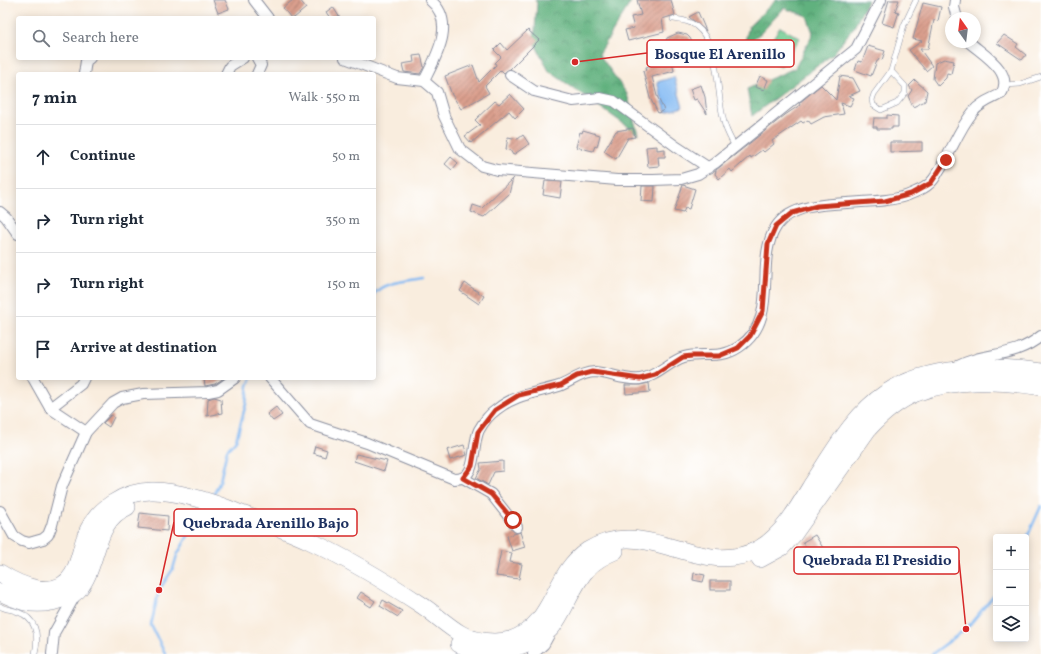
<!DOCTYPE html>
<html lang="en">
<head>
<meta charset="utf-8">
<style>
  body { margin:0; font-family:Vollkorn,serif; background:#f6f6f7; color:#1f2937 }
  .controls { position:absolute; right:12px; bottom:12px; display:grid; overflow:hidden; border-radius:4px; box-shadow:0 2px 10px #0003 }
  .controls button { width:36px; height:36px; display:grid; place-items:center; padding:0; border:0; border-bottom:1px solid #e0e1e3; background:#fff; color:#1f2937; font:20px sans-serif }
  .compass { position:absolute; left:945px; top:12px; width:36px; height:36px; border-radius:50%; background:#fff; box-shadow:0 2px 10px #0003; rotate:346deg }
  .stop { position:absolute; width:12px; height:12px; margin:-9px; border:3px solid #c8321e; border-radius:50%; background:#fff }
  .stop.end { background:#c8321e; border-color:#fff; box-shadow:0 1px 4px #0008 }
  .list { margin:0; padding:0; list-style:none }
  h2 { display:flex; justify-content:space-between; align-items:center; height:52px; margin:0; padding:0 16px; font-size:17px }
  h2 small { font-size:13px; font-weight:400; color:#747a83 }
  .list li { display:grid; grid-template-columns:26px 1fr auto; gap:12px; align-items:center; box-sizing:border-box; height:64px; padding:0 16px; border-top:1px solid #e0e1e3 }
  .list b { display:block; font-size:15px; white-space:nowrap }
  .list em { font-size:13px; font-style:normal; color:#747a83 }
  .icon { flex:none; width:22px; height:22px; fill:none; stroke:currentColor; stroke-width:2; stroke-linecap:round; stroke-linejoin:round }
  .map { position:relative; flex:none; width:1041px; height:654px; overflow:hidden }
  .search { position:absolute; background:#fff; box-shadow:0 2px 10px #0003; left:16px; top:16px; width:360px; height:44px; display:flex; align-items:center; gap:10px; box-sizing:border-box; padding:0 14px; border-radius:4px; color:#747a83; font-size:15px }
  .panel { position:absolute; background:#fff; box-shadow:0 2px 10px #0003; left:16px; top:72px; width:360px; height:308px; border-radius:4px }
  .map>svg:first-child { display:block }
</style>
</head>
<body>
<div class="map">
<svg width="1041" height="654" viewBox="0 0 1041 654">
  <defs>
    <pattern id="forest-crowns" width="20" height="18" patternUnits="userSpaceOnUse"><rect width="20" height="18" fill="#60b17e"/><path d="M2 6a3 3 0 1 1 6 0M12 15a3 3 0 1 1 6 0" fill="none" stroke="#4e906a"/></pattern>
    <pattern id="building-hatch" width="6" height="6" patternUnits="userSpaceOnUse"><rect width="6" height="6" fill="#da9f8d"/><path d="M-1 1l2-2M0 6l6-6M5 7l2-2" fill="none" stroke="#b08276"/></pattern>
  </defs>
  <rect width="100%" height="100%" fill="#fff"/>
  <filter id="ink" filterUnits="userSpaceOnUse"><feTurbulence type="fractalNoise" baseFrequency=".025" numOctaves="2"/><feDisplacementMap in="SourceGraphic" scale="8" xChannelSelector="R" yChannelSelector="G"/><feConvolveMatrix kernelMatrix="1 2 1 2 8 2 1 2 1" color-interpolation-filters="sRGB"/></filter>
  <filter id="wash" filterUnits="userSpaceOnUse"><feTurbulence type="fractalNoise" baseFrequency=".012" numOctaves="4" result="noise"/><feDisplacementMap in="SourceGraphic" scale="16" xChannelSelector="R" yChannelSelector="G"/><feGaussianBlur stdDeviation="0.9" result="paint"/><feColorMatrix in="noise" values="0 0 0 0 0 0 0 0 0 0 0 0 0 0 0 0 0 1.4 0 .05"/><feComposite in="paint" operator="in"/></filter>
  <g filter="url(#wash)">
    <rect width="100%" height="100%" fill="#f9edde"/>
    <!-- forest -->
    <g fill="url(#forest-crowns)" stroke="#3e706e">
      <polygon points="535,0 632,0 599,54 627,94 638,134 549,71 534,42 537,3"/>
      <polygon points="776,0 868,0 854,27 833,54 752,116 747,89 795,68 813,33 807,16 784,8 761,33 744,45 749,26"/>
    </g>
    <!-- garden -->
    <polygon fill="#76ce94" stroke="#487e79" points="780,27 800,38 781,67 761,57"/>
    <!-- water -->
    <polygon fill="#83baf3" stroke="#4f74a8" points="674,77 683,107 666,112 657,82"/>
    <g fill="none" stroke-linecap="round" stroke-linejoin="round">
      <!-- stream -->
      <g stroke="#83baf3" stroke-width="2.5">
        <path d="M374 294C384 281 408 281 424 278"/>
        <polyline points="214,494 220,481 227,450 236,440 246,404 248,386 251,378"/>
        <polyline points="1026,540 1041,506"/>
        <polyline points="165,654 151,625 159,590 173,569 177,555 199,517"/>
        <polyline points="932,654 966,629 996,593"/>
      </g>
    </g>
    <g id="blocks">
      <!-- building -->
      <g fill="url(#building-hatch)">
        <polygon points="213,0 225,0 229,9 218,13"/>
        <polygon points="293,0 300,0 306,8 294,18 291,18 283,8"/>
        <polygon points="637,0 671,0 675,15 662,19 664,32 628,41 625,30 634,28 631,17 641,15"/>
        <polygon points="889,0 899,0 895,11 899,12 894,27 882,23"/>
        <polygon points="923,3 941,7 938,21 934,20 928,49 920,49 932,66 926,71 909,50 922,41 913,39"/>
        <polygon points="333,7 340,18 330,18 326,12"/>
        <polygon points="698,12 706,31 689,17"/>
        <polygon points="528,30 539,40 510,69 504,73 501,70 485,86 489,93 461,109 452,95 445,76 473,65 479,82 496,65 495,63 501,57 494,50 501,43 507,50"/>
        <polygon points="678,33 687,35 690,38 692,42 692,51 687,58 672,61 674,71 652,77 657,96 664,110 658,113 650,98 643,71 647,70 646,67 669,60 665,44 667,38"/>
        <polygon points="1004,35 1018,44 1016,47 1026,55 1022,60 997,43"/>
        <polygon points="868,46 885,51 882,60 879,59 878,61 877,61 871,76 855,70 858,61 862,62"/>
        <polygon points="421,55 424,67 420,74 404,72 402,64 414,62 413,56"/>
        <polygon points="944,59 954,61 951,74 947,73 946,78 938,86 933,79 935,63"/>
        <polygon points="760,76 768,80 764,90 755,87"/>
        <polygon points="840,76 853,78 860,91 849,96 854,98 850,106 841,103 844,114 824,117 811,124 808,120 803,123 801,121 772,141 774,144 764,152 762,150 751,158 750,156 732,172 730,169 719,179 715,174 716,170 785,115 800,105 799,103 821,85 836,100"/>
        <polygon points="915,80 927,91 925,101 913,107 908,96 912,90 909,86"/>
        <polygon points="701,85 705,97 707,114 697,99 694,100 690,89"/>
        <polygon points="510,94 524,109 515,118 509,111 471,143 465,136 480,125 475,120 495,101 499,104"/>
        <polygon points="887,115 898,116 898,127 892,127 892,129 877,129 877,127 873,127 874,118 887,118"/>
        <polygon points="633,128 635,137 628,138 616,159 604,151 616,131"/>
        <polygon points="583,130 600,135 597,147 595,146 593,151 576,147 580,132 582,133"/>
        <polygon points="523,135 529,144 513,155 510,150 506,149 508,137 518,139"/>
        <polygon points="890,142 922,142 922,151 890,152"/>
        <polygon points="657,146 657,150 665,149 665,157 658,157 659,166 648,167 646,147"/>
        <polygon points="451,157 458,163 452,170 445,164"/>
        <polygon points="513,178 509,194 484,217 471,212 473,205 482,208"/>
        <polygon points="545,181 562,182 560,198 543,195"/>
        <polygon points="683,185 695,189 689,209 685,208 683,213 674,211"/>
        <polygon points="642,186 655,186 654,202 641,201"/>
        <polygon points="465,283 484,296 479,304 460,291"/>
        <polygon points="208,378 224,378 215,384 205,386 204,379"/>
        <polygon points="649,383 650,392 626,394 625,385 640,385"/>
        <polygon points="214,397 221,399 222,413 207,416 208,399"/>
        <polygon points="276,407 282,415 273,421 267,414"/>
        <polygon points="111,415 114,417 109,427 103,423"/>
        <polygon points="464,445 467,455 450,460 447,450"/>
        <polygon points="315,446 327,450 325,457 313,453"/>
        <polygon points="356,454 387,461 384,471 354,461"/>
        <polygon points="503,461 503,471 494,472 488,485 476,478 481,469 480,463"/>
        <polygon points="140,513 168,516 167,531 138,528"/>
        <polygon points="520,532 525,547 512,551 507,536"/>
        <polygon points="815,535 825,551 813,558 803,542"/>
        <polygon points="501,551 512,553 510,562 522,564 519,579 496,576"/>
        <polygon points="694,573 705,575 703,582 693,580"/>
        <rect x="710" y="581" width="20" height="9"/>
        <polygon points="361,592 375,601 371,607 357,598"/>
        <polygon points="383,600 402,611 398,617 380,606"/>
      </g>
    </g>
  </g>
  <g filter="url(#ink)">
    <use href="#blocks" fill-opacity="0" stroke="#8a8e9e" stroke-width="1"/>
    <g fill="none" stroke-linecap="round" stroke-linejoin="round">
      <defs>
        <g id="service">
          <path d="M673 19C681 20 690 21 696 26 721 45 716 95 724 122 726 131 731 139 735 147"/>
          <polyline points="891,71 905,86 905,93 897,103 881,110 873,105 872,100 874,94 891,71 904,25 916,0"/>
          <polyline points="1004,85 1020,84 1041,77"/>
          <path d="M0 606C5 610 12 609 18 612 37 619 39 636 35 654"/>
        </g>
        <g id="minor">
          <polyline points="254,0 268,18"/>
          <polyline points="955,0 954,7 957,18"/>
          <polyline points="345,58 397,78 424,81 437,92 444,116 460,149 482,166 497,170 617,180 653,180 681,179 698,174 715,163 856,49 881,0"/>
          <polyline points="84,74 86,61 90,58"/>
          <polyline points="226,74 230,66 243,58"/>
          <polyline points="257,74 261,65 257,58"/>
          <polyline points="510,75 534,91 573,101 600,98 614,101 677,147 709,168"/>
          <path d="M424 81C436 57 457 22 430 0"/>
          <polyline points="0,212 6,217 18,234"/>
          <path d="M956 367C985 351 1013 359 1041 336"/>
          <polyline points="33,378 50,408 86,432"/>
          <path d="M270 378 310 424 367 443 454 479C479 480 471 446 479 430 483 423 490 414 496 410 515 394 537 393 559 386 571 382 581 372 595 372 610 373 625 381 640 379 657 377 668 362 684 357 704 351 718 361 739 347 782 318 753 263 776 227 798 191 877 211 913 193 918 191 925 188 929 184 933 181 936 176 938 172 951 153 958 130 973 112 980 103 991 99 1001 94 1015 72 982 54 969 42"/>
          <polyline points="50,408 81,384 84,378"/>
          <polyline points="463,478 491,494 517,527"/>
          <polyline points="0,511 14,536 22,541 29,543 43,539 48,535 52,525 62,486 86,432 113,403 122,398 143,394 208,392 218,390 235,378"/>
          <polyline points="52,654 54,633 76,594"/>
          <polyline points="533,654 544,644 550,633"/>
        </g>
        <g id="trunk">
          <path d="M760 559 782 547 793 535 868 429C882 414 897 401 916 393 954 378 1002 380 1041 387"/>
          <path d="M0 573C20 586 57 602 73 574 79 563 81 549 85 538 94 510 125 490 154 491 183 492 212 502 239 513 263 522 287 530 310 541 348 559 385 581 420 604 434 613 447 626 461 634 475 642 495 644 510 640 555 626 552 574 587 551 648 513 698 581 759 549 782 536 798 508 811 486 833 453 853 415 886 393 927 365 995 365 1041 372"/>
          <path d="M0 592C18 601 31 606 52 602 60 600 71 597 77 591 99 568 93 520 127 507"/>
          <path d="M459 644C467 648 474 651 482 653 502 654 539 642 552 627 566 609 572 585 587 569 595 560 605 555 615 551"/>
        </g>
      </defs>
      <!-- service casing -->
      <use href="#service" stroke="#8a8e9e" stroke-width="6"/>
      <!-- minor casing -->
      <use href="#minor" stroke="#8a8e9e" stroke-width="12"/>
      <!-- trunk casing -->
      <use href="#trunk" stroke="#8a8e9e" stroke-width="18"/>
      <!-- service -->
      <use href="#service" stroke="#fff" stroke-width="5"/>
      <!-- minor -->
      <use href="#minor" stroke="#fff" stroke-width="10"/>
      <!-- trunk -->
      <use href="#trunk" stroke="#fff" stroke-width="17"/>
    </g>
  </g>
  <g fill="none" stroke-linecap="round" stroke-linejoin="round" filter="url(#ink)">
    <!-- route -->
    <polyline stroke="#c8321e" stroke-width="5" points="513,520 491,494 463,478 472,466 478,432 495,410 519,395 561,385 577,376 592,372 640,379 655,375 683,357 692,356 719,356 738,348 750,336 763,311 768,244 776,226 792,213 817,206 885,201 911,194 931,183 946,160"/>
  </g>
  <!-- callouts -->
  <path fill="none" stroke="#d62828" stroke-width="1.5" d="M575 62L647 53M159 590L174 522M966 629L959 560"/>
  <g fill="#d62828" stroke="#fff" stroke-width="1.5">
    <circle cx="575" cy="62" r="4"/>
    <circle cx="159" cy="590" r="4"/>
    <circle cx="966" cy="629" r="4"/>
  </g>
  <g fill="#fff" stroke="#d62828" stroke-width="1.5">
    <rect x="647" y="40" width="147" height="27" rx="4"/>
    <rect x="174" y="509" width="183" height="27" rx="4"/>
    <rect x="794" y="547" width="165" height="27" rx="4"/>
  </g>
  <g font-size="15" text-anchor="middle" font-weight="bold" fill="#1b2f5e">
    <text x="720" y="59">Bosque El Arenillo</text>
    <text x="266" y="528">Quebrada Arenillo Bajo</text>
    <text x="877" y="565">Quebrada El Presidio</text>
  </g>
</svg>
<div class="controls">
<button>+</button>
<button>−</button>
<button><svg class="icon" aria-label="layers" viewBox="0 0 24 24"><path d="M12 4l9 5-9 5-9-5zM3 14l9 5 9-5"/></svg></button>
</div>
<svg class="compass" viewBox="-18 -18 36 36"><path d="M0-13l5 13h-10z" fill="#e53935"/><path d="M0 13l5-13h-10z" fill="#747a83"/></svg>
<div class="stop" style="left:513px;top:520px"></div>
<div class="stop end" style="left:946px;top:160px"></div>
<div class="search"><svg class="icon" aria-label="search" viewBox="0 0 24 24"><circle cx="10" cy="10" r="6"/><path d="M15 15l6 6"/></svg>Search here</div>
<section class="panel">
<h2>7 min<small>Walk · 550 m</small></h2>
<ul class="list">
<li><svg class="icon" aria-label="ahead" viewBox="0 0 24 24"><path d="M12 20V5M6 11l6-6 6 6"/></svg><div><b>Continue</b></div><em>50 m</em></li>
<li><svg class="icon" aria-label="right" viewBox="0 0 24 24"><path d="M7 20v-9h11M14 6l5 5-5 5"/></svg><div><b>Turn right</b></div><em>350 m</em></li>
<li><svg class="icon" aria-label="right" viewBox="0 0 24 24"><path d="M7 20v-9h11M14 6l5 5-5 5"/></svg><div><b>Turn right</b></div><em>150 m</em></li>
<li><svg class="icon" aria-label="arrive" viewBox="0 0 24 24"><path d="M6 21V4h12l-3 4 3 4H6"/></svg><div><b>Arrive at destination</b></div></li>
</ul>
</section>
</div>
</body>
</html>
